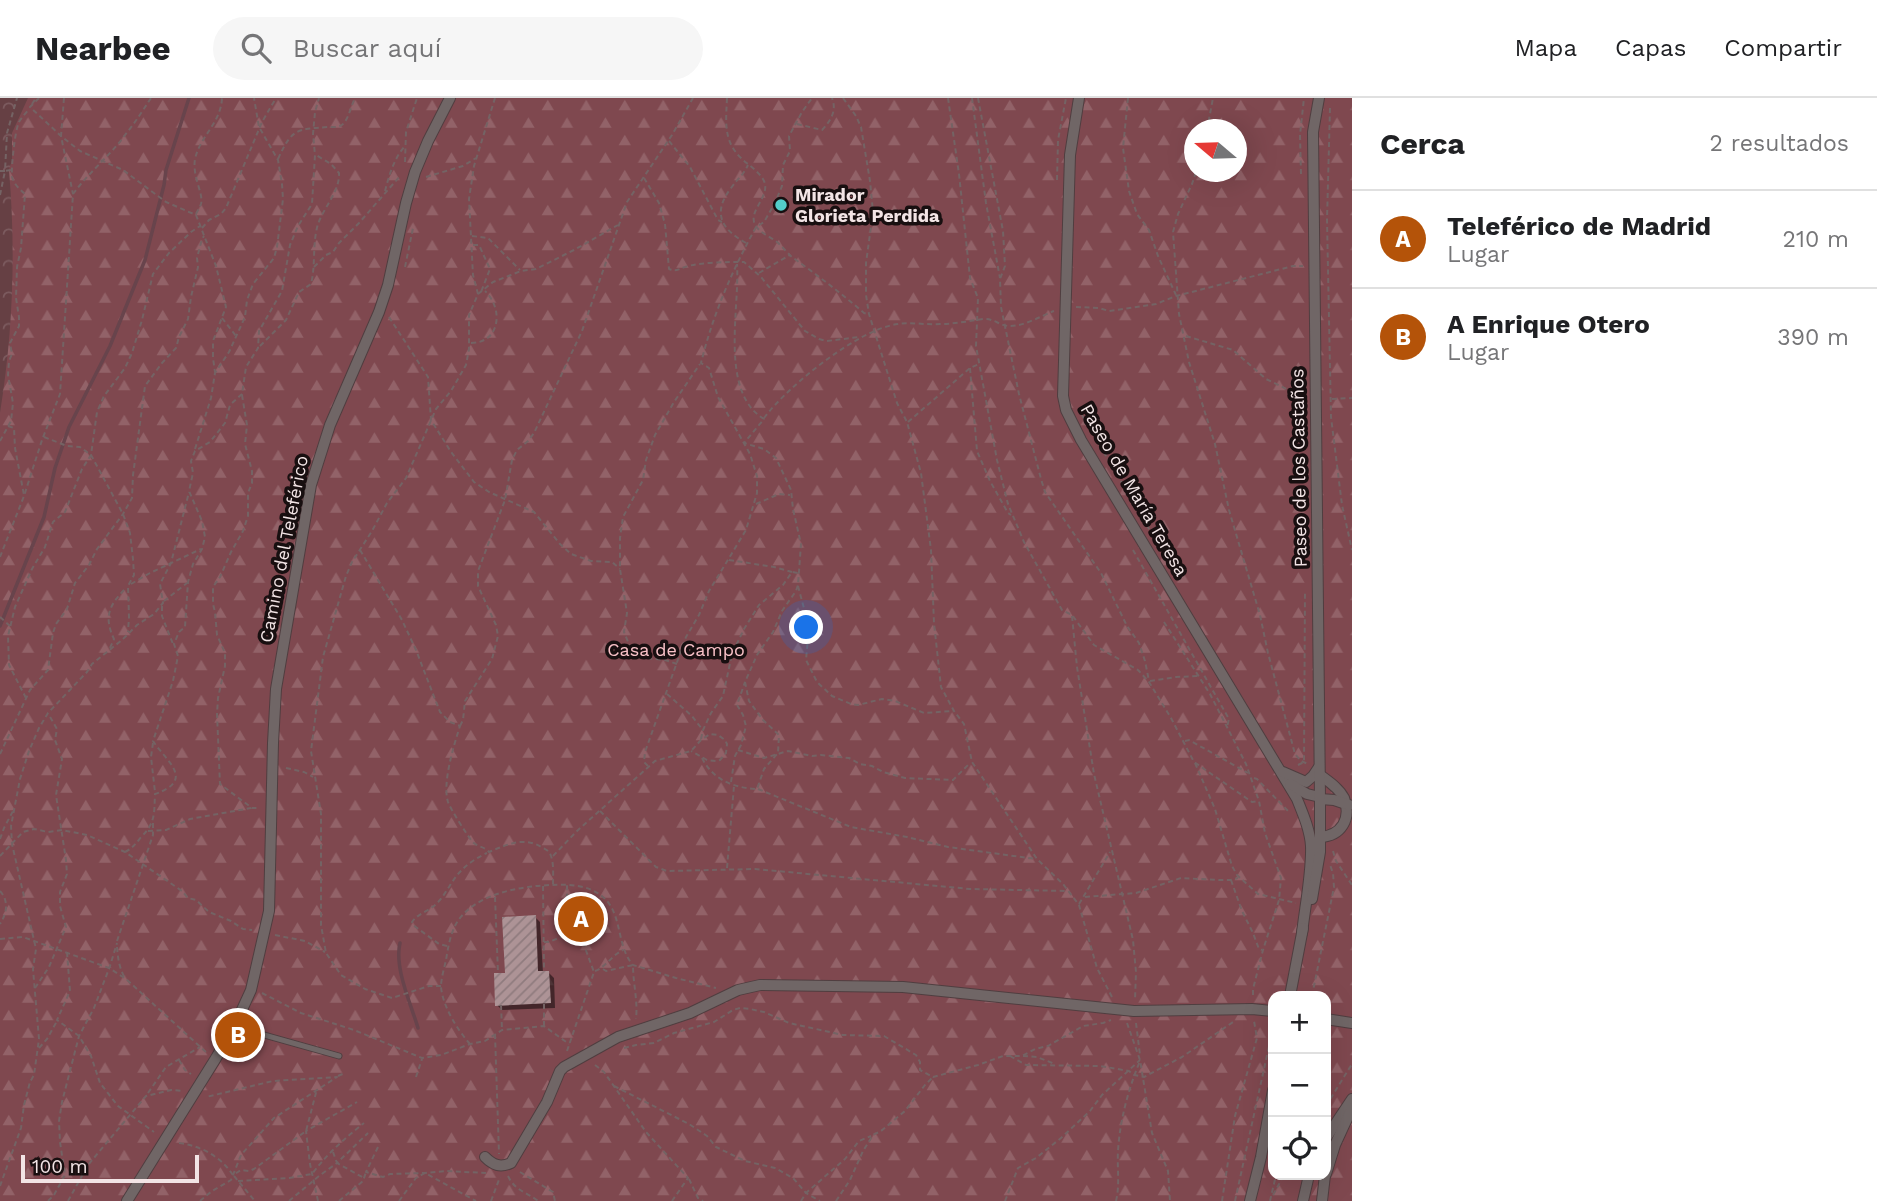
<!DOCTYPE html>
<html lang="es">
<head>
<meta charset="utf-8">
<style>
  body { margin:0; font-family:"Work Sans",sans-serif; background:#f6f6f6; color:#202124 }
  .controls { position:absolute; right:21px; bottom:21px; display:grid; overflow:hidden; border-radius:14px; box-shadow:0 7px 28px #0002 }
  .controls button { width:63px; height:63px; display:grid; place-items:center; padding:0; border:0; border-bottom:2px solid #e0e0e0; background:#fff; color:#202124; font:35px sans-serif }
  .compass { position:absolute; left:1184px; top:21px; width:63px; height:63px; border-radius:50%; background:#fff; box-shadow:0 7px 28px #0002; rotate:289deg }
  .scale { position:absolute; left:21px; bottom:18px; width:178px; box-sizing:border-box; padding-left:7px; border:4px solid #f2e4e5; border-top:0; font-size:19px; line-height:24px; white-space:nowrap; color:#f2e4e5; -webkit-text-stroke:5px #180f10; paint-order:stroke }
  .you { position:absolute; left:807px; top:530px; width:24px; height:24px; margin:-18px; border:5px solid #fff; border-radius:50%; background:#1a73e8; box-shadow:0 0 0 10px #1a73e833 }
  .badge { display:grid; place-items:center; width:46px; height:46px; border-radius:50%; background:#b45309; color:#fff; font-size:23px; font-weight:700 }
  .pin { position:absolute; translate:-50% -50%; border:4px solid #fff; box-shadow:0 2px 7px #0006 }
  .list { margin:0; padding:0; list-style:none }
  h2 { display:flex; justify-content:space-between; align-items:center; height:91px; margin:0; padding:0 28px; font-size:30px }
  h2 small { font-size:23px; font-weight:400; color:#757577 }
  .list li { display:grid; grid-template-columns:46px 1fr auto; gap:21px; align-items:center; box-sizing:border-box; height:98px; padding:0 28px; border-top:2px solid #e0e0e0 }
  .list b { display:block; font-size:26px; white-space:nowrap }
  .list p { margin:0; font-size:23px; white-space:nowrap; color:#757577 }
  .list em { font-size:23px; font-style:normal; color:#757577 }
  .icon { flex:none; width:38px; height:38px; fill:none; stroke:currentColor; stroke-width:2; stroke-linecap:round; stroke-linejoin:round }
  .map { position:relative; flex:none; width:1352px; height:1103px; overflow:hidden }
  header { display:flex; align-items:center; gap:42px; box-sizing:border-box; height:98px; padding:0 35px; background:#fff; border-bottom:2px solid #e0e0e0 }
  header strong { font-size:33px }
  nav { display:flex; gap:38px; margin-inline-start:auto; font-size:24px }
  .search { width:490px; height:63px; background:#f6f6f6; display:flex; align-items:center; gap:18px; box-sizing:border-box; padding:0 24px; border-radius:38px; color:#757577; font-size:26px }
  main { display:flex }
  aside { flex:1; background:#fff }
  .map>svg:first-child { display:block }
</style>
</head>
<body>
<header>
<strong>Nearbee</strong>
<div class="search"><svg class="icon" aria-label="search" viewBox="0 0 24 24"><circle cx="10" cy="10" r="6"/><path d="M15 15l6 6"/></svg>Buscar aquí</div>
<nav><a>Mapa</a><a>Capas</a><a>Compartir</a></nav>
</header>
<main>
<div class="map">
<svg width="1352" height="1103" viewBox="0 0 1352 1103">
  <defs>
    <pattern id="forest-firs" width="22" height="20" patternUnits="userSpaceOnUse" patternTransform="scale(1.75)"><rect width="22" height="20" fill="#7f484f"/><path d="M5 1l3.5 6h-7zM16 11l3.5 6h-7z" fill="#926268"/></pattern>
    <pattern id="park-crowns" width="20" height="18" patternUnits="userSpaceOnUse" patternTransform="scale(1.75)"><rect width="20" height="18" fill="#664044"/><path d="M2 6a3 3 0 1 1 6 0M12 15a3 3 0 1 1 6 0" fill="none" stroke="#7c5b5f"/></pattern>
    <pattern id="building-hatch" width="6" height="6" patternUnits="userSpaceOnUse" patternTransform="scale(1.75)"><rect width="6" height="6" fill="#ad9396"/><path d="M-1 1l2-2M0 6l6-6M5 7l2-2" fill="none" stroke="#8f7b7e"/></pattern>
  </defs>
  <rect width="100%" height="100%" fill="#362325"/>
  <!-- forest -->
  <path fill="url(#forest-firs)" fill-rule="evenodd" d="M0 0H1352V1103H0ZM1195 32H1237V74H1195ZM1273 898H1326V1077H1273Z"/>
  <!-- park -->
  <path fill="url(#park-crowns)" d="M0 0H28L12 35V62L9 72C16 153 13 235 0 315Z"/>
  <!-- shadow -->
  <polygon fill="#0007" points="535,819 540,824 543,875 548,874 554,880 555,910 502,912 497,907"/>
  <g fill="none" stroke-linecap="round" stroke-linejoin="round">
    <!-- stream -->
    <g stroke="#68444c" stroke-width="3.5">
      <polyline points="0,528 44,419 55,370 69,329 110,248 145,162 164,87 166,72 189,0"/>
      <path d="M400 845C394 870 411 906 418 930"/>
    </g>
  </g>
  <!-- building -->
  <polygon fill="url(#building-hatch)" points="536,817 538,873 549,873 551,905 495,908 494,875 505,875 502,819"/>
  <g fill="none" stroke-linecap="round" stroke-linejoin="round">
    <defs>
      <polyline id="lane" points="235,927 250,933 339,958"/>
      <g id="street">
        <path d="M1079 0 1070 57 1063 298 1066 312 1081 342 1297 701C1303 716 1310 732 1311 748 1312 773 1305 809 1302 835"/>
        <polyline points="1283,674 1306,684 1313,678 1319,669"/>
        <path d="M1320 677C1328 683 1339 690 1344 700 1352 721 1341 738 1320 739"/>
        <polyline points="1290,686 1307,696 1320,699"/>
        <polyline points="1320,701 1334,702 1349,707"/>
        <polyline points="1312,801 1320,754 1320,701 1313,34 1319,0"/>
        <polyline points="1290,898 1303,830"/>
        <polyline points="1326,921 1352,925"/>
        <polyline points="1326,1040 1352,1001"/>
        <path d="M485 1059C493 1067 500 1070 511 1065L547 1004 560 973 564 969 618 939 690 915 738 892 760 887 903 889 1134 913 1252 911 1273 913"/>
        <polyline points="1326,1076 1335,1047 1352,1010"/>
        <polyline points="127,1103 216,960 235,927 251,892 269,813 273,645 276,591 311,387 330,327 379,214 388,187 406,105 415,74 428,43 450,0"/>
        <polyline points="1250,1103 1261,1059 1273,992"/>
        <polyline points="1303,1103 1309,1077"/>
        <polyline points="1322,1103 1325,1077"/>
      </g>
    </defs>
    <!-- lane casing -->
    <use href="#lane" stroke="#503e40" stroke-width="7"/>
    <!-- street casing -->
    <use href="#street" stroke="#503e40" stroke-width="12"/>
    <!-- path -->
    <g stroke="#746364" stroke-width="2" stroke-dasharray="5 3.5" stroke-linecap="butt">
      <polyline points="39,0 30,9 61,38 80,53 123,72 166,104 196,117 216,168 226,209 213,243 213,260 215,274"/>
      <polyline points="64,0 61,38 73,96"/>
      <path d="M727 0C726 23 723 43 741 60 748 67 759 73 764 83 771 99 746 114 756 128 760 135 771 139 777 144 783 149 787 155 792 159 817 177 841 195 864 215L868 216"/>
      <polyline points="843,0 856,18 861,29 870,83 873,114 866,165 866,197 869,216 897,305 907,324 921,375 931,452 934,525 941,589 954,613 964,626 972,664 1037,761 1063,786 1079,807 1097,870 1112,899"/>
      <polyline points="948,0 959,76 970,180 978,200 976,248 997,362 1008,406 1024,444 1062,512 1072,517 1094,547 1138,572 1149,584 1171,620 1194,664 1252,704 1259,703"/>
      <polyline points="972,0 986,105 1000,180"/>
      <polyline points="978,0 1003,133 1005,168 1000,181 1001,209 1019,296 1041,381 1045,394 1101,475 1127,528 1139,545 1145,563 1149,583"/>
      <polyline points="1128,0 1123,50 1129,93 1137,116 1149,132 1158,158 1176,197"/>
      <polyline points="32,6 36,0"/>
      <polyline points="1330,10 1327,122 1331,319 1342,407 1352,452"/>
      <path d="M797 26 822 32C831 22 837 13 832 0"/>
      <polyline points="1207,32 1213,0"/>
      <polyline points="669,43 690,69 718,122 722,124"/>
      <path d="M278 61C292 30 297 31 329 29 334 29 340 30 344 25 349 19 351 8 355 0"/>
      <polyline points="405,64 406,34 417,0"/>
      <polyline points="0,73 5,73 7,35 17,0"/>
      <polyline points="1196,74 1192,86 1178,116 1173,134 1179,216 1189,264 1215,346 1229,412 1260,517 1268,555 1295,656 1301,663 1308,666"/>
      <polyline points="1301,76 1300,37 1304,0"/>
      <polyline points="426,79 463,68 476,60"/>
      <path d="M644 80 659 105 665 126 669 171C677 174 678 171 685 169 699 164 729 164 744 164L761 179 805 233 819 241 827 243 859 239"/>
      <polyline points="1057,82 1058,42 1066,0"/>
      <path d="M385 93C389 78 394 60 405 48"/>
      <polyline points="0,97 5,73 11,72"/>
      <path d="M196 116C198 112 200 109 201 106 204 96 192 79 195 61 200 38 221 25 222 0"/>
      <polyline points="202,130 209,122 221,116 226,110 262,24 276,0"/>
      <polyline points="472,138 488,140 520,172"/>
      <path d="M746 145C721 131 712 115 731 90 738 80 742 79 748 67"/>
      <polyline points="473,147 479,147 490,171 481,194"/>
      <polyline points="314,169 326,157 333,154 339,145 359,125 401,77"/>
      <polyline points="405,169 413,130"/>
      <polyline points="759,175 790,157"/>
      <polyline points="478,196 493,184 521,173 536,171 574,152 618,127"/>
      <polyline points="1076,209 1099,210 1109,213 1156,206 1176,198 1293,168 1303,168"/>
      <polyline points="389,219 428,279 431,322 451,354 474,384 489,394 534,414 560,446 571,456 591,463 612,464 620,471"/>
      <polyline points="222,220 236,238"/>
      <polyline points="1186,238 1233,252 1266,281 1303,299"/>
      <path d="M471 245C500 245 504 211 485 193"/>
      <path d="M260 248 286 222 299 194 311 186C316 166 312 146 318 126 324 109 340 93 339 75L331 66 316 57"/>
      <polyline points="970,270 977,353 990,383 1008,415 1011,417"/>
      <polyline points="242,297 247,327 245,346 252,373 252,385 248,395 248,418 243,433 231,454 220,479 213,489 213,506 215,514 217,537 225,555 225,568 218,600 217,616 220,686 252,710 258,710"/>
      <polyline points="1332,301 1352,300"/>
      <polyline points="1082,317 1168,463"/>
      <path d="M764 320C788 288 858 231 898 226 912 224 926 227 940 226 955 226 969 223 983 221 993 220 999 227 1008 228 1023 229 1041 218 1054 213"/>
      <polyline points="908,324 970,270 979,266"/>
      <polyline points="8,328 14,330 15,350 24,397"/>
      <polyline points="44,339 67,348 80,349 91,357 123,416 130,435 133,461 134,477 128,488 129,519 128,534"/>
      <path d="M0 343 11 323 13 305 8 277 9 263 12 256 10 245 19 228V219L16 200 17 169 21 150 25 96C20 92 14 86 12 79 11 70 15 32 19 24 22 19 26 15 29 11"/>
      <polyline points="195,351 211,300 215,275 229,254 245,219 247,202 253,186 274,160 277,149 283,101 282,86 278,62 259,29 254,0"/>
      <polyline points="756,406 779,396 790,397"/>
      <path d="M360 452 402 522 416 552 440 614 450 624 460 628C454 647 442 685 448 704 451 712 466 735 471 742 476 749 484 748 489 754 508 746 525 738 543 750 547 752 550 754 551 758 554 766 553 778 553 787"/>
      <polyline points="1133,452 1229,621 1227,629"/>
      <path d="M0 459 24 398 42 342 60 296 73 96C89 74 109 59 125 37 135 25 143 12 151 0"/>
      <polyline points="729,462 774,469 792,474"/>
      <polyline points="131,486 150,475 201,451"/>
      <polyline points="798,488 809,529 806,562 817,584 832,598 851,606 858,607 882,601 895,603 924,615 953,613"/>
      <polyline points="164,503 187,485"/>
      <polyline points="162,508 162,518 173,546"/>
      <polyline points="1072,518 1077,569 1094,676 1133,842 1136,874 1135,902"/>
      <polyline points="0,519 10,528"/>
      <polyline points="1164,524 1210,596 1246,666 1259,703 1265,735 1281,780 1279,802 1263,852 1253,891 1253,900"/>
      <path d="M110 550 114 541C103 518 110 506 126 490"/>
      <polyline points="677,566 665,562 637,559 633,556 624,534 627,515 620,471 620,440 623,419 643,382 646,362 655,337 674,304 700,266"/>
      <polyline points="1150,583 1176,579 1199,578"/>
      <polyline points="667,596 692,618 702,631"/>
      <polyline points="26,600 9,567 8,538 15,509 32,471 45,449 53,424 65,414 82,371 91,357 97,314 104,298 125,270 132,255 142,222 153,176 169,155 191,134 200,128"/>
      <polyline points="460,628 463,622 465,603 492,561 498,538 496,527 478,488 478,473 505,402 512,362 517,352 528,343 534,335 582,233 627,104 672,37 693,0"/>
      <polyline points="701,641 703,632 711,615 723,598 732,556 744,531 759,507 783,487 792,474 798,475"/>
      <polyline points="1185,643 1189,642 1248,675"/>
      <polyline points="153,645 151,659 155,694"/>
      <polyline points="738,652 764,660 788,653 812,658 821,657 849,660 860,666 872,668 883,674 905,680 953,682 970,665"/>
      <polyline points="0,656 30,592 48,572 53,535 56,526 67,511 75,485 89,467 97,451 123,416 132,400 133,377 145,288 162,265 176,250 179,239 188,221 191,199 198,169 197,160 202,141 204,138"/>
      <path d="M702 660C713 682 734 690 757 691L764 671 778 655 779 637 763 622 749 603 745 584 757 557 773 534 782 513 796 493 798 487 801 446 793 411 791 392 776 360 764 351 744 345 764 321C719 294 740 211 737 166"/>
      <polyline points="1195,665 1215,711 1232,768 1237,777 1258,796 1296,805"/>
      <polyline points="1298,667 1304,664 1305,494"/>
      <path d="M648 668 644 664 645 654 686 539 699 517 709 493 746 432 757 395V378L750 356 718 299 709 270 701 265C713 216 732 173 756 129L764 124 775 105 782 88 783 67 790 53 789 38 802 14 812 0"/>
      <polyline points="286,670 304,674 313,679"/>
      <polyline points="1254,680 1257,681 1290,715"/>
      <polyline points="731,684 735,658 741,647 746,628 743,617 737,607 745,584"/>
      <polyline points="758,691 851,729 907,739 948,749 1036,761"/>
      <polyline points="600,713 656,769 667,773 755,771 970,791 1067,793"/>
      <polyline points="148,733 166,732 190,721 251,710"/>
      <polyline points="0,741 4,730 13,713"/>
      <polyline points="1333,753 1336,763 1352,787"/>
      <path d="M125 754C133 750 136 745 142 738 156 724 154 714 155 696 196 682 166 663 153 643L173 583 178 558 174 546 179 534 185 529 188 484 193 466 202 451 205 439 202 423 189 393 193 375 191 363 195 353 210 344 225 325 230 307 242 296 246 269 258 250 259 233 282 193 290 147 298 128 312 106 315 57 313 36 315 14 319 0"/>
      <polyline points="0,758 23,734 34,731 48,734 62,732 87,737 125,754 182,793 188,800 196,802 209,814 231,823 243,831 252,832"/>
      <polyline points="553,758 577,733 655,663 691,653 701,642 710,636 718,637 725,642 727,646 726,655 720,662 716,663 707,662 691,653"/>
      <polyline points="727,770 734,688"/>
      <polyline points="1231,782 1242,813 1253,835 1259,851 1262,852"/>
      <polyline points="543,788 544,873"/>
      <path d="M0 793C9 803 7 815 0 826"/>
      <polyline points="495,799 498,875"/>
      <polyline points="1085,799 1136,795 1181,780 1219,782 1231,782 1238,780"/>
      <polyline points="1079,806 1110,754"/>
      <polyline points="275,837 305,843 325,854"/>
      <polyline points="0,841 23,839 109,870 126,881 207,955"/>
      <polyline points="117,843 153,737 153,725"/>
      <polyline points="544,844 549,844 578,832"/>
      <path d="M447 848 439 846 413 827 412 824C419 814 431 813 439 803 443 799 446 793 449 789 459 772 470 763 487 755"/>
      <path d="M117 849C118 860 119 870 125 880"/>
      <polyline points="67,854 70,893 57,922 79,938 91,958 100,985 118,1008 154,1034"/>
      <path d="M603 871 606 873 633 867C633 885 638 903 636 921"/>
      <path d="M595 873C606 869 612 857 623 852"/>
      <polyline points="441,888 429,888 392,900 365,891 341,877 326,855 321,827 321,716 311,653 323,559 346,478 352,464 372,433 387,405 406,380 436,311 451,293 466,267 469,251 469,217 478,196 473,177 469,101 474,68 495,0"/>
      <polyline points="35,890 49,869 66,829 60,808 60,794 67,776 66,762 56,697 62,661 55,642 57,631 49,617"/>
      <polyline points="262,895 301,915 354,932 422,960 441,957 470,946 485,943 502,932 544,928 569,946"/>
      <polyline points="1312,898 1334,789 1333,775 1330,767"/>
      <polyline points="501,907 502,931"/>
      <polyline points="1127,925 1140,962 1152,1035 1168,1073 1170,1103"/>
      <polyline points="1136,925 1140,957"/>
      <polyline points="544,928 544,905"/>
      <polyline points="495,936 499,1056"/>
      <path d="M470 946C457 931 443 909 441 889 441 881 444 871 446 862 448 850 450 837 456 826 473 796 520 788 552 787 570 786 589 787 603 799 623 816 616 848 633 867L676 880 716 890"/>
      <polyline points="39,950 47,941 57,923"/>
      <polyline points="624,950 636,947 654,945 674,935 714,924 733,912 740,910 750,911 764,914 789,925 843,937 884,938 916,957 920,964 920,972 933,979 978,967 1003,958 1022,958 1035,951 1048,948 1083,928 1103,925 1111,922"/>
      <polyline points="567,953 594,874 572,815 567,799 567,786"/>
      <polyline points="1010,958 1026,967 1100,968 1129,973 1134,977 1144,979 1182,959 1236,922"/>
      <polyline points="1023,958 1037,959 1055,966"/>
      <polyline points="179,962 185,972 191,976"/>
      <polyline points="595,967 604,974 646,1034 688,1080 672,1103"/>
      <polyline points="338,978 345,975"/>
      <polyline points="416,979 422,961"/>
      <polyline points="614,988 689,1026 707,1038 716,1049 745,1063 775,1070 793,1080 806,1095 820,1103"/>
      <polyline points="148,995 166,969 200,949"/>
      <polyline points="1326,1008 1352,966"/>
      <path d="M179 1045C201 1048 220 1058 233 1077L241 1072 249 1073 254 1071 306 1033 317 991"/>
      <polyline points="378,1049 366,1074 383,1079 390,1076 425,1075 446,1073 486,1075"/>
      <polyline points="333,1054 337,1065 368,1035"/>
      <polyline points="520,1074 553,1094 555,1103"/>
      <polyline points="234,1078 255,1103"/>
      <path d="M508 1078C515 1093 527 1094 538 1103"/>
      <polyline points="689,1081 698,1100 703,1103"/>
      <path d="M238 1083 289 1080 312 1076C327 1056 345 1040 364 1025"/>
      <polyline points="0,1088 21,1030 24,1007 30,984 34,977 39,941 33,871 36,851 12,746 11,728 20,681 29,653 39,630 48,615 87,574 92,566 122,542 137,527 154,516 163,505 160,486 171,465 189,394"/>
      <polyline points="1273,1097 1284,1077"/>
      <polyline points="48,1103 54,1097 65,1077 60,1044 59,1023 62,1004 79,938 94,910 110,868 117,845"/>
      <polyline points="68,1103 88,1067 146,998 171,992 183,993"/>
      <polyline points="200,1103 212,1093 231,1082 241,1057 274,1020 337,979 273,983 206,999"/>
      <polyline points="289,1103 319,1078 337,1065 364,1080"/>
      <polyline points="318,1103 310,1066 306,1033 357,1004"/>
      <polyline points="339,1103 363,1083 366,1074"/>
      <polyline points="399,1103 416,1080 425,1075 476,1103"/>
      <polyline points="491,1103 500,1079"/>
      <polyline points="801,1103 806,1095 845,1061 859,1043 871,1038"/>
      <polyline points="836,1103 850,1082 863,1053 873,1037 881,1033 905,1013 925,987 933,979"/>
      <polyline points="1005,1103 1018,1070 1036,1060 1061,1040 1090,1013 1102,997 1140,962"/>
      <path d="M1116 1103C1120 1087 1117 1070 1118 1053 1120 1022 1128 992 1140 963"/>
      <polyline points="1222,1103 1235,1018 1257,940 1254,923"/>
      <polyline points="1235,1103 1273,930"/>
      <polyline points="1270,1103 1276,1077"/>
    </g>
    <!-- lane -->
    <use href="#lane" stroke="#706666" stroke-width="5"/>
    <!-- street -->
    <use href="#street" stroke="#706666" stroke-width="10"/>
  </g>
  <!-- markers -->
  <circle fill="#53cdc9" stroke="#180f10" stroke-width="2.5" cx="781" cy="107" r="7"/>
  <g text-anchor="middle" stroke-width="7" stroke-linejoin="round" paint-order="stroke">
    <!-- poi labels -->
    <g font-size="18" font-weight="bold" fill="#f2e4e5" stroke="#180f10" text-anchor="start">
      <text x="795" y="103">Mirador<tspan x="795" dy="21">Glorieta Perdida</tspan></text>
    </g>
    <!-- street labels -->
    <g font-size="18" fill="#f2e4e5" stroke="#180f10">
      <text transform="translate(1299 370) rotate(-91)" y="6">Paseo de los Castaños</text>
      <text transform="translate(1134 392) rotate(60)" y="6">Paseo de María Teresa</text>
      <text transform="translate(284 451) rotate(-79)" y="6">Camino del Teleférico</text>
    </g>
    <!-- park labels -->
    <g font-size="18" fill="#fac2c8" stroke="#180f10">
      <text x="676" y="558">Casa de Campo</text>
    </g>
  </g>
</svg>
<div class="controls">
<button>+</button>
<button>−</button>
<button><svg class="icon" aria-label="locate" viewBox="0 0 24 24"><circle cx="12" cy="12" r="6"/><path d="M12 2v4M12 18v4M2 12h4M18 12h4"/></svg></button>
</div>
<svg class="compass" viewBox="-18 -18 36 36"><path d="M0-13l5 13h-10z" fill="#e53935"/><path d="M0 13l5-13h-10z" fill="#757577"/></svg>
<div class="scale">100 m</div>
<div class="you"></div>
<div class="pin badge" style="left:581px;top:821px">A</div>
<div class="pin badge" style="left:238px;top:937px">B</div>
</div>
<aside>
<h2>Cerca<small>2 resultados</small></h2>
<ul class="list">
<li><span class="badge">A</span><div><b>Teleférico de Madrid</b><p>Lugar</p></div><em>210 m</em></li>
<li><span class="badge">B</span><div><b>A Enrique Otero</b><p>Lugar</p></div><em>390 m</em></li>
</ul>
</aside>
</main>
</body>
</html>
